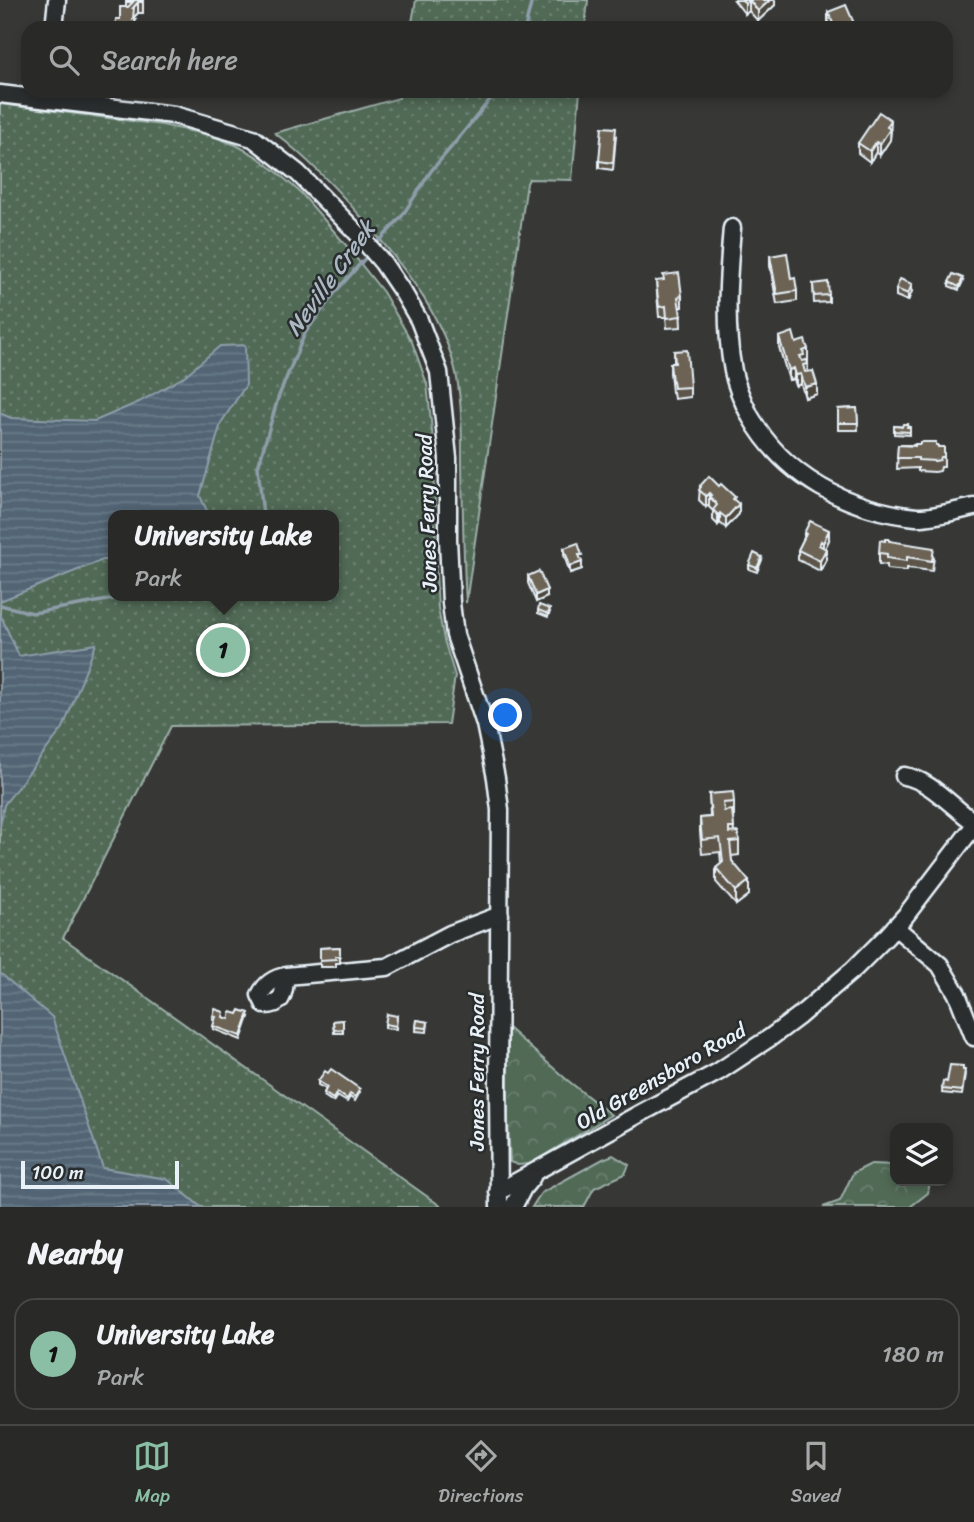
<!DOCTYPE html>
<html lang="en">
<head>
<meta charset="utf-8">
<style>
  body { margin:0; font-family:Sriracha,sans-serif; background:#353634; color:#f1f3f6 }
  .controls { position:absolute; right:21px; bottom:21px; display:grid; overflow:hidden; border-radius:14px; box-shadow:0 4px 10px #0003 }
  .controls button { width:63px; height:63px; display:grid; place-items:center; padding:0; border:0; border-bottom:2px solid #454645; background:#292a28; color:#f1f3f6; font:35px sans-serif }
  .scale { position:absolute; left:21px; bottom:18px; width:158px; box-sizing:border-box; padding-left:7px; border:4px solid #e8f1f8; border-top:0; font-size:19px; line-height:24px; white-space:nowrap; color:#e8f1f8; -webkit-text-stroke:5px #2a2d2e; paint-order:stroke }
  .you { position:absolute; left:506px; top:716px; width:24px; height:24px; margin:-18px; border:5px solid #fff; border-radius:50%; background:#1a73e8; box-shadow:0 0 0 10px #1a73e833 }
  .badge { display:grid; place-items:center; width:46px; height:46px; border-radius:50%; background:#8abfa5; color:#111; font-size:23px; font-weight:700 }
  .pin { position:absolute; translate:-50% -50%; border:4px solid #fff; box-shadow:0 2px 7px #0006 }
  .popup { position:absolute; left:108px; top:510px; width:231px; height:91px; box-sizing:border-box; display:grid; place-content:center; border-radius:14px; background:#292a28; filter:drop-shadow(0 2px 5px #0005); font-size:23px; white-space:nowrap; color:#a5a7a8 }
  .popup b { font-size:26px; color:#f1f3f6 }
  .popup::after { content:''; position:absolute; left:50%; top:100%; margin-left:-14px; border:14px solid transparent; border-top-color:#292a28 }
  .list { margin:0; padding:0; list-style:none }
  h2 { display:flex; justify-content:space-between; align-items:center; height:91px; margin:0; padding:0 28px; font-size:30px }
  h2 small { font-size:23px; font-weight:400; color:#a5a7a8 }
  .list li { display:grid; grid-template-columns:46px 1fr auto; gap:21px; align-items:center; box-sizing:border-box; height:112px; margin:0 14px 14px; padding:0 14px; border:2px solid #454645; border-radius:21px }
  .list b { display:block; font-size:26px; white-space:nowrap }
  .list p { margin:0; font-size:23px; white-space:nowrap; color:#a5a7a8 }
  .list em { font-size:23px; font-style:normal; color:#a5a7a8 }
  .icon { flex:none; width:38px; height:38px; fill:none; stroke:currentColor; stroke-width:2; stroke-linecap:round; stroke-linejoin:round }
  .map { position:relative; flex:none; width:974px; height:1207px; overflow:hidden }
  .search { position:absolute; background:#292a28; box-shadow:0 4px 10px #0003; left:21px; right:21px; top:21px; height:77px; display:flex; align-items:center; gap:18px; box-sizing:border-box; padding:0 24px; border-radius:21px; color:#a5a7a8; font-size:26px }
  .sheet { height:217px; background:#292a28 }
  nav { display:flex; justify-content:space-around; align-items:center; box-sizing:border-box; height:98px; border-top:2px solid #454645; background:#292a28; font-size:19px; color:#a5a7a8 }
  nav a { display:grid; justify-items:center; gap:4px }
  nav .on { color:#8abfa5 }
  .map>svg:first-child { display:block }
</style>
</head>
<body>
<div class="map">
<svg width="974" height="1207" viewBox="0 0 974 1207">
  <defs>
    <pattern id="forest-crowns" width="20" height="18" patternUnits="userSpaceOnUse" patternTransform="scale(1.75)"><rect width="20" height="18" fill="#516a57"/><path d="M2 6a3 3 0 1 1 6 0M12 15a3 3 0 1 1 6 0" fill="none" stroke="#6a8070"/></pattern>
    <pattern id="park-dots" width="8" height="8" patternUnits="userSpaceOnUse" patternTransform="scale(1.75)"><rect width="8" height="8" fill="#516a57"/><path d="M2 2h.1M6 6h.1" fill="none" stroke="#6a8070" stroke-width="1.8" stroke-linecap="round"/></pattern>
    <pattern id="water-rules" width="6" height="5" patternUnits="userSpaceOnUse" patternTransform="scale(1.75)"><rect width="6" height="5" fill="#526575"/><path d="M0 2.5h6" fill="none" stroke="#6b7c89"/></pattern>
  </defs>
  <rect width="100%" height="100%" fill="#373836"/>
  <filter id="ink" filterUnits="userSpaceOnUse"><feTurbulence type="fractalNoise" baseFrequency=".0143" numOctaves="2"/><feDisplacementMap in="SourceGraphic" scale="14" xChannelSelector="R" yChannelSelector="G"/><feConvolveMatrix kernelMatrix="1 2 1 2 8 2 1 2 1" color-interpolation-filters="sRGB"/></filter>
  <g filter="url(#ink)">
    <!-- forest -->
    <g fill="url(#forest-crowns)" stroke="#9caea8" stroke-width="2">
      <polygon points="508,1028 566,1079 611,1115 530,1164 518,1165 510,1162 508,1121"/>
      <polygon points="613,1155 629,1165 625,1174 594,1188 584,1207 532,1207 541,1193 603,1159"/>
      <polygon points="871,1164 895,1165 895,1181 930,1181 928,1193 910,1207 823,1207 840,1201 853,1173"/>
    </g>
    <!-- park -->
    <g fill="url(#park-dots)" stroke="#9caea8" stroke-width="2" fill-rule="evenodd">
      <polygon points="416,0 588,0 585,28 411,28"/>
      <path d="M400 91H580L572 180 529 179 527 183 466 603C463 556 463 510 462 464 462 433 462 403 456 373 444 319 408 272 373 231 343 195 312 162 275 133L399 98Z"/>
      <path d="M0 104 162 125 209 135 236 145 256 156 277 172 301 193 345 244 383 292 412 342 427 384 434 449 436 571 438 608 444 640 455 676 448 724 171 726 63 938 442 1207H0ZM113 515H333V596H113Z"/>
    </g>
    <!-- water -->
    <g fill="url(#water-rules)" stroke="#8e9da9" stroke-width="2">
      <polygon points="245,345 246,385 221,423 200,496 209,515 113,515 113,560 103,560 0,601 0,413 11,418 95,421 139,402 182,378 220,346"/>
      <polygon points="0,614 19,656 96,644 63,728 4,805 0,827"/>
      <polygon points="0,973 52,1017 103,1168 167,1179 201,1207 0,1207"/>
    </g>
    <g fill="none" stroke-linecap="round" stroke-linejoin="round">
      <!-- stream -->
      <g stroke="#8e9da9" stroke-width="3.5">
        <polyline points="525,28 532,0"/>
        <polyline points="375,246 402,216 431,171 453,145 497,91"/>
        <polyline points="263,515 258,467 278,398 305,333 337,290 368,255"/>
        <polyline points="0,605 33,613 131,596"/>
      </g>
      <defs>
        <g id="minor">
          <polyline points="54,28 57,0"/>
          <polyline points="0,94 174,115 253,138 298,173 360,236 383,263 404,294 419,320 439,372 448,458 448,539 451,603 455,635 485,724 496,778 500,810 498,1086 499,1207"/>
          <path d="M732 228C728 275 724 324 733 371 736 387 743 402 750 416 784 477 848 510 916 517 931 518 959 510 974 507"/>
          <path d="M904 776C929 779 953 808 974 822"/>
          <polyline points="895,927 940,965 957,994 974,1037"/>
          <path d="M286 976C283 992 285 1005 265 1005L260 995C265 985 274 978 286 976L386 967H387L450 934 500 915"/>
          <polyline points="498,1192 641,1113 718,1072 771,1037 799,1016 854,969 887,936 906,915 974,826"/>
          <polyline points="513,1207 523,1188 532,1177"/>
        </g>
      </defs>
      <!-- minor casing -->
      <use href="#minor" stroke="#e8f1f8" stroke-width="21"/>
      <!-- minor -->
      <use href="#minor" stroke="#2a2d2e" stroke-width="16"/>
    </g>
    <!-- wall -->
    <g fill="#5d5548" stroke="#e8f1f8" stroke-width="2">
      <polygon points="126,0 143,0 143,13 138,13 134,17 136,28 120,19 126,7"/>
      <polygon points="734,0 775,0 775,5 758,21 749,11 745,14"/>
      <polygon points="828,12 856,28 830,28 828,23"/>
      <polygon points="891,131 890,140 880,155 876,152 870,162 858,153 858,143"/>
      <polygon points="616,135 613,170 599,168 599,161"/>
      <polygon points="770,256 791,279 797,291 797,301 777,304 770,266"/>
      <polygon points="656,281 682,296 682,307 680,307 681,327 667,328 666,317 659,317"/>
      <polygon points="963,281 959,290 949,286 949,282"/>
      <polygon points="813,284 829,295 829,302 814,303"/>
      <polygon points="896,289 912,291 908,301 896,296"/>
      <polygon points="779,337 796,343 808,360 808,372 817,394 805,398 801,384 796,386 794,379 789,380 779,347"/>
      <polygon points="674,351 690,387 690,397 674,399 673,392 672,392 670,373 670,363 674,363"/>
      <polygon points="857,408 858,430 838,430 838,409"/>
      <polygon points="894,426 910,427 910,435 894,434"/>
      <polygon points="898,445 936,445 938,447 944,447 944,467 941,467 940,471 935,472 918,471 918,468 897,469"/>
      <polygon points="700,486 735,501 739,514 726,528 720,523 718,525 713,520 713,511 709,507 709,504 706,507 699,500"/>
      <polygon points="804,533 829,540 825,548 826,560 820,571 798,560 798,550 804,538"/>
      <polygon points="889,541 934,558 932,571 907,568 907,571 887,569 887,565 879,564 879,553"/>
      <polygon points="564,548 582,562 582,569 570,573 564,555"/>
      <polygon points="762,560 757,572 749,569 749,565"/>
      <polygon points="528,576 547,597 536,602 528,583"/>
      <polygon points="538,610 550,612 548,617 538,613"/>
      <polygon points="709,794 734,802 734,816 733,816 734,833 739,841 739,855 731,856 732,861 749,895 736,905 716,882 716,868 721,864 720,852 702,854 700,832 700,818 710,817"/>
      <polygon points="340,947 340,963 336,963 336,967 320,967 320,948"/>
      <polygon points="213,1016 224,1016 224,1017 229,1019 249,1017 241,1040 213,1029 215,1021 213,1020"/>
      <polygon points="397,1016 396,1029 385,1028 385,1024"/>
      <polygon points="343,1020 343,1033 334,1033 333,1021"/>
      <polygon points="417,1020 428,1022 427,1032 416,1031"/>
      <polygon points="963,1070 965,1074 962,1095 942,1093 943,1081 947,1082"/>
      <polygon points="318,1081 360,1092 355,1101 350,1097 347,1102 337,1096 333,1102 324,1096 324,1093 326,1089 318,1085"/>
    </g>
    <!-- shaded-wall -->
    <g fill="#4c453b" stroke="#e8f1f8" stroke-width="2">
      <polygon points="749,0 749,11 745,14 745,4"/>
      <polygon points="770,0 775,0 775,5 758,21 758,11"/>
      <polygon points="138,2 138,13 134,17 133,28 133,8"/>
      <polygon points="891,120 890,140 880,155 880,144 887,127"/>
      <polygon points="876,142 876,152 870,162 870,151"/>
      <polygon points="912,284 912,291 908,301 908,294"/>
      <polygon points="808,349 808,360 804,361 808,364 808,374 803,376 800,356 803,351"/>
      <polygon points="794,368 794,379 789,380 789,370"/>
      <polygon points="801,374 801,384 796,386 796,375"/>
      <polygon points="817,384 817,394 805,398 805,387"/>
      <polygon points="709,493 709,504 706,507 706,496"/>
      <polygon points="739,504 739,514 726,528 726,518"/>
      <polygon points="720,513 720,523 718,525 718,515"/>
      <polygon points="829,530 829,540 823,553 823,543"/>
      <polygon points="826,549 826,560 820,571 820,561"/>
      <polygon points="582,562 582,569 570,573 570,566"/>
      <polygon points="547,590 547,597 536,602 536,595"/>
      <polygon points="749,881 749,895 736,905 736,891"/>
    </g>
    <!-- building -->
    <g fill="#6c6354" stroke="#e8f1f8" stroke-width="2">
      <polygon points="126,0 143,0 143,2 138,2 133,8 134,8 133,19 136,19 134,28 115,28 116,19 120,19 120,7 128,7 133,2 126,2"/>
      <polygon points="742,0 770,0 758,11 749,0 745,4"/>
      <polygon points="846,5 856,28 835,28 828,12"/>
      <polygon points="879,112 891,120 887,127 890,129 880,144 876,142 870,151 858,143"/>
      <polygon points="602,127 616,128 613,163 599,161"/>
      <polygon points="787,253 791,279 795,278 797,291 777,294 770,256"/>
      <polygon points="679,273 682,296 678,297 681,316 667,318 666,306 659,307 656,281 664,280 663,275"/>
      <polygon points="953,274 963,278 959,287 949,282"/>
      <polygon points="900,279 912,284 908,294 896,289"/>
      <polygon points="828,282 829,295 814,296 813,284"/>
      <polygon points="793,332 796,343 805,340 808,349 803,351 804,355 800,356 802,361 807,360 808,364 803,365 805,372 813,371 817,384 805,387 801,374 796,375 794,368 789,370 779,337"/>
      <polygon points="687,350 690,387 674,388 673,381 672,382 670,363 675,363 674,351"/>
      <polygon points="857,408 858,423 838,423 838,409"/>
      <polygon points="903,424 908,424 907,427 910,427 910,432 894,431 894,426 902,427"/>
      <polygon points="920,442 936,442 936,445 938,445 938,447 944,447 944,457 941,457 940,460 935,461 918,460 918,458 897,458 898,445 915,446 915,444 920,444"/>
      <polygon points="709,476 719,486 721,484 735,497 733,499 739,504 726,518 720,513 718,515 713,510 717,505 709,496 711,495 709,493 706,496 699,490 701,487 700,486"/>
      <polygon points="810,521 829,530 823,543 821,541 819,545 826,549 820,561 798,550 806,534 804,533"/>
      <polygon points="885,539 889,539 889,541 934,548 932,561 907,557 907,561 887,558 887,554 879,553 880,540 885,541"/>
      <polygon points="578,543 582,555 579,555 582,562 570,566 564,548"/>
      <polygon points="754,553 762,557 757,568 749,565"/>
      <polygon points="539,571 547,590 536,595 528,576"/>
      <polygon points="539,605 550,609 548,614 538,610"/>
      <polygon points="733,792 734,802 723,803 724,811 732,810 734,828 729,828 729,833 738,832 739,841 730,842 732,861 749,881 736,891 716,868 723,862 720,838 702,840 700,818 711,817 709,794"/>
      <polygon points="340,947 340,956 335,956 336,959 320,960 320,948"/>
      <polygon points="215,1009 224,1012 223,1017 229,1019 231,1012 238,1014 240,1010 249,1013 241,1036 213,1026 216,1017 213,1016"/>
      <polygon points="387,1014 397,1016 396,1026 385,1024"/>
      <polygon points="343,1020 343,1029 334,1030 333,1021"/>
      <polygon points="417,1020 428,1022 427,1028 416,1027"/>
      <polygon points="950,1065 963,1066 963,1070 965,1070 962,1091 942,1089 943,1081 947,1082"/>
      <polygon points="331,1069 360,1089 355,1097 350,1094 347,1099 337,1092 333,1099 324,1093 327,1087 318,1081 325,1071 328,1073"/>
    </g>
  </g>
  <g text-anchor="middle" stroke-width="5" stroke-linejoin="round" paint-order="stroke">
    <!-- street labels -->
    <g font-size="21" fill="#e8f1f8" stroke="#2a2d2e">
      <text transform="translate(427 513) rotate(-92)" y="7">Jones Ferry Road</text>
      <text transform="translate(477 1072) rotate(-90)" y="7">Jones Ferry Road</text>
      <text transform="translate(661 1076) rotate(-30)" y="7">Old Greensboro Road</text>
    </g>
    <!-- water labels -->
    <g font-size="23" font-style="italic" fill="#acb9c4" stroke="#2a2d2e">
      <text transform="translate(330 278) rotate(-54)" y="8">Neville Creek</text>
    </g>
  </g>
</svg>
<div class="controls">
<button><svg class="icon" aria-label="layers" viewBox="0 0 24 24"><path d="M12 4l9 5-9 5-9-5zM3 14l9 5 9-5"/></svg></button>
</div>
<div class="scale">100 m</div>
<div class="you"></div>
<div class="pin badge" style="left:223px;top:650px">1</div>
<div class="popup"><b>University Lake</b>Park</div>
<div class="search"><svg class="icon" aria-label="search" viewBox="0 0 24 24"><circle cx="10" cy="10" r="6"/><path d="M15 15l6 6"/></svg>Search here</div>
</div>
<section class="sheet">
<h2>Nearby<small></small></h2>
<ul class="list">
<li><span class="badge">1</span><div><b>University Lake</b><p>Park</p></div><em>180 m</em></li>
</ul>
</section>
<nav>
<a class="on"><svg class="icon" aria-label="map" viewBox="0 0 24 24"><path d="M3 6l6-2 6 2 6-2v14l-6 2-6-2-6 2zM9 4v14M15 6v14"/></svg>Map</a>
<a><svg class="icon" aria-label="directions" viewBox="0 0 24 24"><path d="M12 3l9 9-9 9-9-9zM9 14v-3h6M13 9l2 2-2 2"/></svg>Directions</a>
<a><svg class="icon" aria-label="saved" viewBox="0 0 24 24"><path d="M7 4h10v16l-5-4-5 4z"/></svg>Saved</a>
</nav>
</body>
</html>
